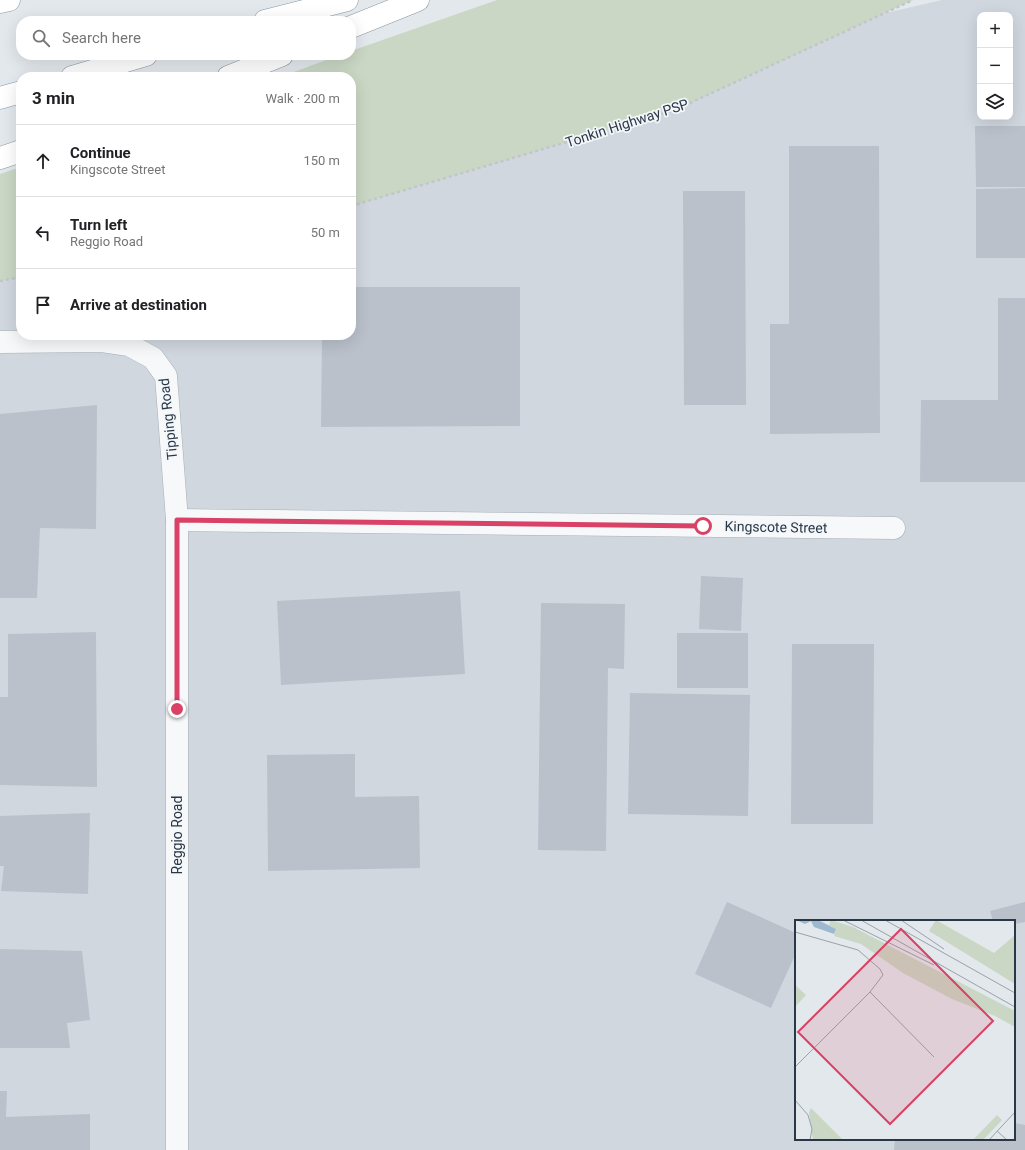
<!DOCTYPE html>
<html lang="en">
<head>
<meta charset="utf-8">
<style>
  body { margin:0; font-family:Roboto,sans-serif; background:#f6f6f6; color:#202124 }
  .controls { position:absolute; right:12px; top:12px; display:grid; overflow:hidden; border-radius:8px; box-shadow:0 4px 16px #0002 }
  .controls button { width:36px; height:36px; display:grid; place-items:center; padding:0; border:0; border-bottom:1px solid #e0e0e0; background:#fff; color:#202124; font:20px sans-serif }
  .stop { position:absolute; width:12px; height:12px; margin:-9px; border:3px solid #d94166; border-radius:50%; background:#fff }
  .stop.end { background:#d94166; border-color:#fff; box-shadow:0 1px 4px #0008 }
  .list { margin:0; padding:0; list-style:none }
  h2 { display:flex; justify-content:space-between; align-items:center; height:52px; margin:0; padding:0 16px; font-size:17px }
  h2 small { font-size:13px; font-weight:400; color:#757577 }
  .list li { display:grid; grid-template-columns:26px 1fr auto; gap:12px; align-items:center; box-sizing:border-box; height:72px; padding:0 16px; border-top:1px solid #e0e0e0 }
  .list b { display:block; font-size:15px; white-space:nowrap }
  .list p { margin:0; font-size:13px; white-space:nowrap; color:#757577 }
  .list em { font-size:13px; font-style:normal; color:#757577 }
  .icon { flex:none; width:22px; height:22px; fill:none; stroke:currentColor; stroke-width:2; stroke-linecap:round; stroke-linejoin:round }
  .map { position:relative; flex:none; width:1025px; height:1150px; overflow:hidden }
  .search { position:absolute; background:#fff; box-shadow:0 4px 16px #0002; left:16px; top:16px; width:340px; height:44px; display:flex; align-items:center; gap:10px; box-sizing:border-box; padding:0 14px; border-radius:16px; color:#757577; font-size:15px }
  .panel { position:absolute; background:#fff; box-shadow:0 4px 16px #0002; left:16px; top:72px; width:340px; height:268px; border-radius:16px }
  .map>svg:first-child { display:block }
</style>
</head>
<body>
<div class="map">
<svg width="1025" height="1150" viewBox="0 0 1025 1150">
  <rect width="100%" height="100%" fill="#e3e8ec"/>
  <!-- built -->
  <path fill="#d1d7df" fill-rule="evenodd" d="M942 0H1025V1150H0V218L21 213V335H351V137ZM980 15H1010V117H980ZM796 921H1014V1139H796Z"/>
  <!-- green -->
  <g fill="#cad7c4">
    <polygon points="497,0 913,0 675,110 351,206 351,77 280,77 340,55 351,55 351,51"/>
    <polygon points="21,167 21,277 0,281 0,174"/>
  </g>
  <!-- building -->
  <g fill="#bac1cb">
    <polygon points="975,126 1025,126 1025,187 976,187"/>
    <polygon points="789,146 879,146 880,433 770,434 770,324 789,324"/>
    <polygon points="1025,188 1025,258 976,258 976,189"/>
    <polygon points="683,191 745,191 746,405 684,405"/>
    <polygon points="351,287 520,287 520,426 321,427 322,335 351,335"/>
    <polygon points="998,298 1025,298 1025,482 920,482 921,400 998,400"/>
    <polygon points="97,405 96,529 40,528 37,598 0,598 0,414"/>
    <polygon points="701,576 743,578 741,631 699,629"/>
    <polygon points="460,591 465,674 281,685 277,601"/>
    <polygon points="541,603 625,604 624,669 608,668 606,851 538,850"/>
    <polygon points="96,632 97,787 0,785 0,697 8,697 8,634"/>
    <rect x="677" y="633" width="71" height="55"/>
    <polygon points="792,644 874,644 873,824 791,824"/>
    <polygon points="630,693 750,695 748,816 628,814"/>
    <polygon points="355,754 355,797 419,796 420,868 268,871 267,755"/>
    <polygon points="90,813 88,894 1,891 4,866 0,866 0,816"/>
    <polygon points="727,902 796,933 796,953 771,1008 695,974"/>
    <polygon points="1025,902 1025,922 1014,924 1014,921 993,921 990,911"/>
    <polygon points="0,949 82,951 90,1020 67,1023 70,1048 0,1048"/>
    <polygon points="0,1091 7,1091 6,1117 90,1114 90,1150 0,1150"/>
    <polygon points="1014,1123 1025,1125 1025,1150 894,1150 895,1139 1014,1139"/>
  </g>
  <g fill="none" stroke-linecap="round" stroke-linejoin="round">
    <defs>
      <g id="minor">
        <polyline points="0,342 102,341 129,345 153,358 166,376 177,520 177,1150"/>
        <polyline points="177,520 894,528"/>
      </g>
      <g id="motorway">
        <polyline points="0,2 9,0"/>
        <polyline points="265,21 347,0"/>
        <polyline points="351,27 418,0"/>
        <polyline points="72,77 146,55"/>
        <polyline points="228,77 282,55"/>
        <polyline points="0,98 21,92"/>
        <polyline points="0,158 21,151"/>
      </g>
    </defs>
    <!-- minor casing -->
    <use href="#minor" stroke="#a7afb7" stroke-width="23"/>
    <!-- motorway casing -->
    <use href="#motorway" stroke="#8997a4" stroke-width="23"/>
    <!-- path -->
    <g stroke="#c1c6cb" stroke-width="2.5" stroke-dasharray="3 3" stroke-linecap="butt">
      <polyline points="351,206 675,110 913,0"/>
      <polyline points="0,281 21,277"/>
    </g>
    <!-- minor -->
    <use href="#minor" stroke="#f7f8fa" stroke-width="22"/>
    <!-- motorway -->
    <use href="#motorway" stroke="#fff" stroke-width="22"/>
  </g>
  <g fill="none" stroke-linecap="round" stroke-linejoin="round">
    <!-- route -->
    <polyline stroke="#d94166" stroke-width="5" points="177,709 177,520 703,526"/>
  </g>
  <g text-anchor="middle" stroke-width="3.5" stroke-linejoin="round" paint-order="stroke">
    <!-- street labels -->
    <g font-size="14" fill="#293747" stroke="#f4f7f9">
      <text transform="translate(627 123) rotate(-18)" y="5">Tonkin Highway PSP</text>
      <text transform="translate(168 419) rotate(-96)" y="5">Tipping Road</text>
      <text transform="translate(776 527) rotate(1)" y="5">Kingscote Street</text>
      <text transform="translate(177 835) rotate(-90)" y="5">Reggio Road</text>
    </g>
  </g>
  <!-- overview -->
  <g transform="translate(795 920)">
    <rect width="220" height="220" fill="#e3e8ec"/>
    <path d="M36 0 58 7 220 91V107L200 96 157 79 108 53 66 24 39 16 41 9 34 5ZM141 0 199 33 220 15V64L134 11ZM0 65 11 75 0 87ZM16 188 48 220H18L14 192ZM202 195 207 200 188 220H178Z" fill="#cad7c4"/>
    <path d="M1 0H23L41 9 39 14 19 7 16 1 10 4Z" fill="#9cb9cf"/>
    <path fill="none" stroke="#99a1aa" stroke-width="1" d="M48 0 139 45M66 0 220 87M90 0 220 73M106 0 149 29M0 12 63 30 85 49 88 55 75 72 0 147M75 72 139 137M0 180 13 195 17 209 15 220M202 211 212 220M194 220 220 192"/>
    <path fill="#d94166" fill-opacity="0.15" stroke="#d94166" stroke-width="2" d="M106 9 198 101 95 204 3 112Z"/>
    <rect width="220" height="220" fill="none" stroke="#293747" stroke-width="2"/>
  </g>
</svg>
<div class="controls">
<button>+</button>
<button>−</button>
<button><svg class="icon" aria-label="layers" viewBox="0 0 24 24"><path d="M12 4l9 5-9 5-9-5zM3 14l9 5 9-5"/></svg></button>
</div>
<div class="stop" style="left:703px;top:526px"></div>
<div class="stop end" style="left:177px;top:709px"></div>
<div class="search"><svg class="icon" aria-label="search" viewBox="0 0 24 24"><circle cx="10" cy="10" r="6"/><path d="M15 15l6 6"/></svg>Search here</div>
<section class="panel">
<h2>3 min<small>Walk · 200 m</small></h2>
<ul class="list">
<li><svg class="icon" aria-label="ahead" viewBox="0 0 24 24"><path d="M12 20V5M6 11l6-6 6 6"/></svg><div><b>Continue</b><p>Kingscote Street</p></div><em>150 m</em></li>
<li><svg class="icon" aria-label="left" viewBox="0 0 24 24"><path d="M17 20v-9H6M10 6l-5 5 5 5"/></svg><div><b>Turn left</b><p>Reggio Road</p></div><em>50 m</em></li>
<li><svg class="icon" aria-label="arrive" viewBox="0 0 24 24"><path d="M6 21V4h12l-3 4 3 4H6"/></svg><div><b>Arrive at destination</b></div></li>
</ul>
</section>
</div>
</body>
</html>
